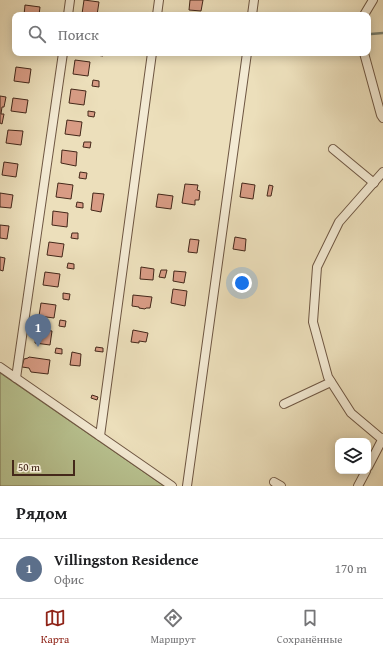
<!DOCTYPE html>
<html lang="ru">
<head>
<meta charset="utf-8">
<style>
  body { margin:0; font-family:"Gentium Book Plus",serif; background:#f2f2f2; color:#202124 }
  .controls { position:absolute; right:12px; bottom:12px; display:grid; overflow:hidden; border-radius:8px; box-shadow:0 2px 10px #0003 }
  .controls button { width:36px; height:36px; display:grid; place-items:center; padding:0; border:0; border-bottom:1px solid #e0e0e0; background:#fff; color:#202124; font:20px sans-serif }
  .scale { position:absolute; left:12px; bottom:10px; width:63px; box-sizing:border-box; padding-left:4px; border:2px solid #44281a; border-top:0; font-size:11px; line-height:14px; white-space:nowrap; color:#44281a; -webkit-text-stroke:3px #f3ead3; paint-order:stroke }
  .you { position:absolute; left:242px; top:283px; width:14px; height:14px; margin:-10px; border:3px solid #fff; border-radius:50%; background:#1a73e8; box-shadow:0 0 0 6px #1a73e833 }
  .badge { display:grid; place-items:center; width:26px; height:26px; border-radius:50%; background:#8f2418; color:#fff; font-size:13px; font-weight:700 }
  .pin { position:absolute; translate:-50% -33px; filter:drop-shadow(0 1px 2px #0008) }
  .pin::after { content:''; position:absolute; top:21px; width:14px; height:12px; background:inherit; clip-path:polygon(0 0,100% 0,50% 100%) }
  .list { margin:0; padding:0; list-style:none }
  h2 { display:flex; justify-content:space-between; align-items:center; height:52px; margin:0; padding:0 16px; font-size:17px }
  h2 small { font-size:13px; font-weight:400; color:#757577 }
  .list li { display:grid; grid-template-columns:26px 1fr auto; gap:12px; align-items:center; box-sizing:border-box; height:60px; padding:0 16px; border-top:1px solid #e0e0e0 }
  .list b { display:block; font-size:15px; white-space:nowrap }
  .list p { margin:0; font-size:13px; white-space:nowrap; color:#757577 }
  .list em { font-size:13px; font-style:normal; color:#757577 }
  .icon { flex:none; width:22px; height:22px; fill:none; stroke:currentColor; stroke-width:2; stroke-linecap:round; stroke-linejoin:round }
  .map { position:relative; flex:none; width:383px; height:486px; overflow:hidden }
  .search { position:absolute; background:#fff; box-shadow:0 2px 10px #0003; left:12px; right:12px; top:12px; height:44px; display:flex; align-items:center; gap:10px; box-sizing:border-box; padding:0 14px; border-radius:8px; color:#757577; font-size:15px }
  .sheet { height:112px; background:#fff }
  nav { display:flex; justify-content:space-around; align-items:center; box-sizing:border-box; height:56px; border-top:1px solid #e0e0e0; background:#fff; font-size:11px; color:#757577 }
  nav a { display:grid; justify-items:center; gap:2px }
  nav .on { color:#8f2418 }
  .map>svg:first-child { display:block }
</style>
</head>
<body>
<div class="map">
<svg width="383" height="486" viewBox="0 0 383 486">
  <rect width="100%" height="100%" fill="#ecdfbb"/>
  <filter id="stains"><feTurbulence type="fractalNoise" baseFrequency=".005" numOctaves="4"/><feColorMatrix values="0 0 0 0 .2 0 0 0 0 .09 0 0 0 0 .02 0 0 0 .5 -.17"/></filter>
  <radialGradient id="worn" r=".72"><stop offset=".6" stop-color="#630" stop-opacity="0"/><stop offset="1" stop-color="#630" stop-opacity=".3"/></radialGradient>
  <!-- green -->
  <polygon fill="#b8c290" stroke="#7e7555" points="0,373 164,486 0,486"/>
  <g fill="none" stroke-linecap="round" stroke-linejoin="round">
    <!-- stream -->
    <polyline stroke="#788171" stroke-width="2.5" points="371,34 383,33"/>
  </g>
  <!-- building -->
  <g fill="#d89c85" stroke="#44281a">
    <polygon points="84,0 99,2 97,15 82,14"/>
    <polygon points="190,0 203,0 201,11 189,10"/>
    <polygon points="25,5 40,7 39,15 24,15"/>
    <polygon points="96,53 103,53 103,56 96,55"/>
    <polygon points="75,60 90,62 88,76 73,74"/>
    <polygon points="16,67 31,69 29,83 14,81"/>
    <polygon points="93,80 99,81 99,87 92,86"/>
    <polygon points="71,89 86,91 84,105 69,103"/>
    <polygon points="0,96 6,97 4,107 2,107 1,114 4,114 2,124 0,123"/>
    <polygon points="13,98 28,100 26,113 11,111"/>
    <polygon points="88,111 95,112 94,117 88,116"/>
    <polygon points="67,120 82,122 80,136 65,134"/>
    <polygon points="8,130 23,131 21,145 6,143"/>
    <polygon points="84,142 91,142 90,148 83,147"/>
    <polygon points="62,150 77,152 76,166 61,163"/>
    <polygon points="4,162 18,164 16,177 2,175"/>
    <polygon points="80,172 87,173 86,179 79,178"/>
    <polygon points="58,183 73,185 71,199 56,197"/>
    <polygon points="242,183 255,185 253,199 240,197"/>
    <polygon points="185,184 198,185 197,190 200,191 199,200 195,200 195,205 182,203"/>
    <polygon points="269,185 273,186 271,196 267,196"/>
    <polygon points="0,193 13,195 11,208 0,207"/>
    <polygon points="93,193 104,194 101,212 91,210"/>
    <polygon points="158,194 173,196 171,209 156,207"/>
    <polygon points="77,202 83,203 83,208 76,207"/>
    <polygon points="53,211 68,213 67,227 52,225"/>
    <polygon points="0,225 9,226 7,239 0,238"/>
    <polygon points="72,233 78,233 78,239 71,238"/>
    <polygon points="235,237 246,239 245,251 233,249"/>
    <polygon points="190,239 199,240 197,253 188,252"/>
    <polygon points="49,242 64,244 62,257 47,255"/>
    <polygon points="0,257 5,258 3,271 0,270"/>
    <polygon points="68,263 74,264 74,269 67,268"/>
    <polygon points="141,267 154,269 153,280 140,279"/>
    <polygon points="161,270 167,270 165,278 159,277"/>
    <polygon points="174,271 186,272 184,283 173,281"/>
    <polygon points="45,272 60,274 58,287 43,285"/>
    <polygon points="173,289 187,291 185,306 171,303"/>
    <polygon points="63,293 70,294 69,300 63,299"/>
    <polygon points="133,295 152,297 150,308 146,308 145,309 139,308 139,307 132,306"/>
    <polygon points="41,303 56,305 54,318 39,316"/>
    <polygon points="60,320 66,321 65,327 59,326"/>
    <polygon points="37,329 52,331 50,345 35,343"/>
    <polygon points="133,330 148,333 146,342 139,341 139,343 131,342"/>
    <polygon points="96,347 103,348 103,352 95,351"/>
    <polygon points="56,348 62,349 62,354 55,353"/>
    <polygon points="72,352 81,354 80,366 70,365"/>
    <polygon points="29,357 50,360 48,374 31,372 29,368 22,367 24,359 28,358"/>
    <polygon points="92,395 98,397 97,400 91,398"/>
  </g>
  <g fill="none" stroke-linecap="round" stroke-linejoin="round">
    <defs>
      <g id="minor">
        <polyline points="68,15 70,0"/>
        <polyline points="157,15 159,0"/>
        <polyline points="252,15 254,0"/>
        <polyline points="364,15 373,0"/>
        <polyline points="364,53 381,115 383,118"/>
        <polyline points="333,149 374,183"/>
        <polyline points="383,172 339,222 317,267 313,322 328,377 351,413 383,440"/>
        <polyline points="0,367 172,486"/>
        <polyline points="16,378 63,53"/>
        <polyline points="284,404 331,382"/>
        <polyline points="100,436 152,53"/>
        <polyline points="368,467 383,438"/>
        <polyline points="274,482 281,486"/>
        <polyline points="187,486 247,53"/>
        <polyline points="358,486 366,471"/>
      </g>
    </defs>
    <!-- minor casing -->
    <use href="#minor" stroke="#6e5642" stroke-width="10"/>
    <!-- minor -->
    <use href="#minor" stroke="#f3ead3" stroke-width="8"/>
  </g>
  <rect width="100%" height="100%" filter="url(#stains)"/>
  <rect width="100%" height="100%" fill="url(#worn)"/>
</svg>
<div class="controls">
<button><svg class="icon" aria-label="layers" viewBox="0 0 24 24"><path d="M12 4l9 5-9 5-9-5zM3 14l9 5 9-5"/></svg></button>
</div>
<div class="scale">50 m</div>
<div class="you"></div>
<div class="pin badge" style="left:38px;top:347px;background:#5c6f8a">1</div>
<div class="search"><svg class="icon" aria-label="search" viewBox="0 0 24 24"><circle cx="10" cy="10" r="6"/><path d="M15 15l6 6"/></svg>Поиск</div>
</div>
<section class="sheet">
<h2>Рядом<small></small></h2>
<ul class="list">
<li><span class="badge" style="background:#5c6f8a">1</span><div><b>Villingston Residence</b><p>Офис</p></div><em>170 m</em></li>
</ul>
</section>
<nav>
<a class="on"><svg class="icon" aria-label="map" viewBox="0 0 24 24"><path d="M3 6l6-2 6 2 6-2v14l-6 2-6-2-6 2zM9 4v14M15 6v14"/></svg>Карта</a>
<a><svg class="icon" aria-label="directions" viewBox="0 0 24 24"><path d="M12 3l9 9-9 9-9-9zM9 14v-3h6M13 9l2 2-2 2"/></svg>Маршрут</a>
<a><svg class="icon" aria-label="saved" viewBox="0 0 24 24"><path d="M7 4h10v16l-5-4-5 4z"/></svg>Сохранённые</a>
</nav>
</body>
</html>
